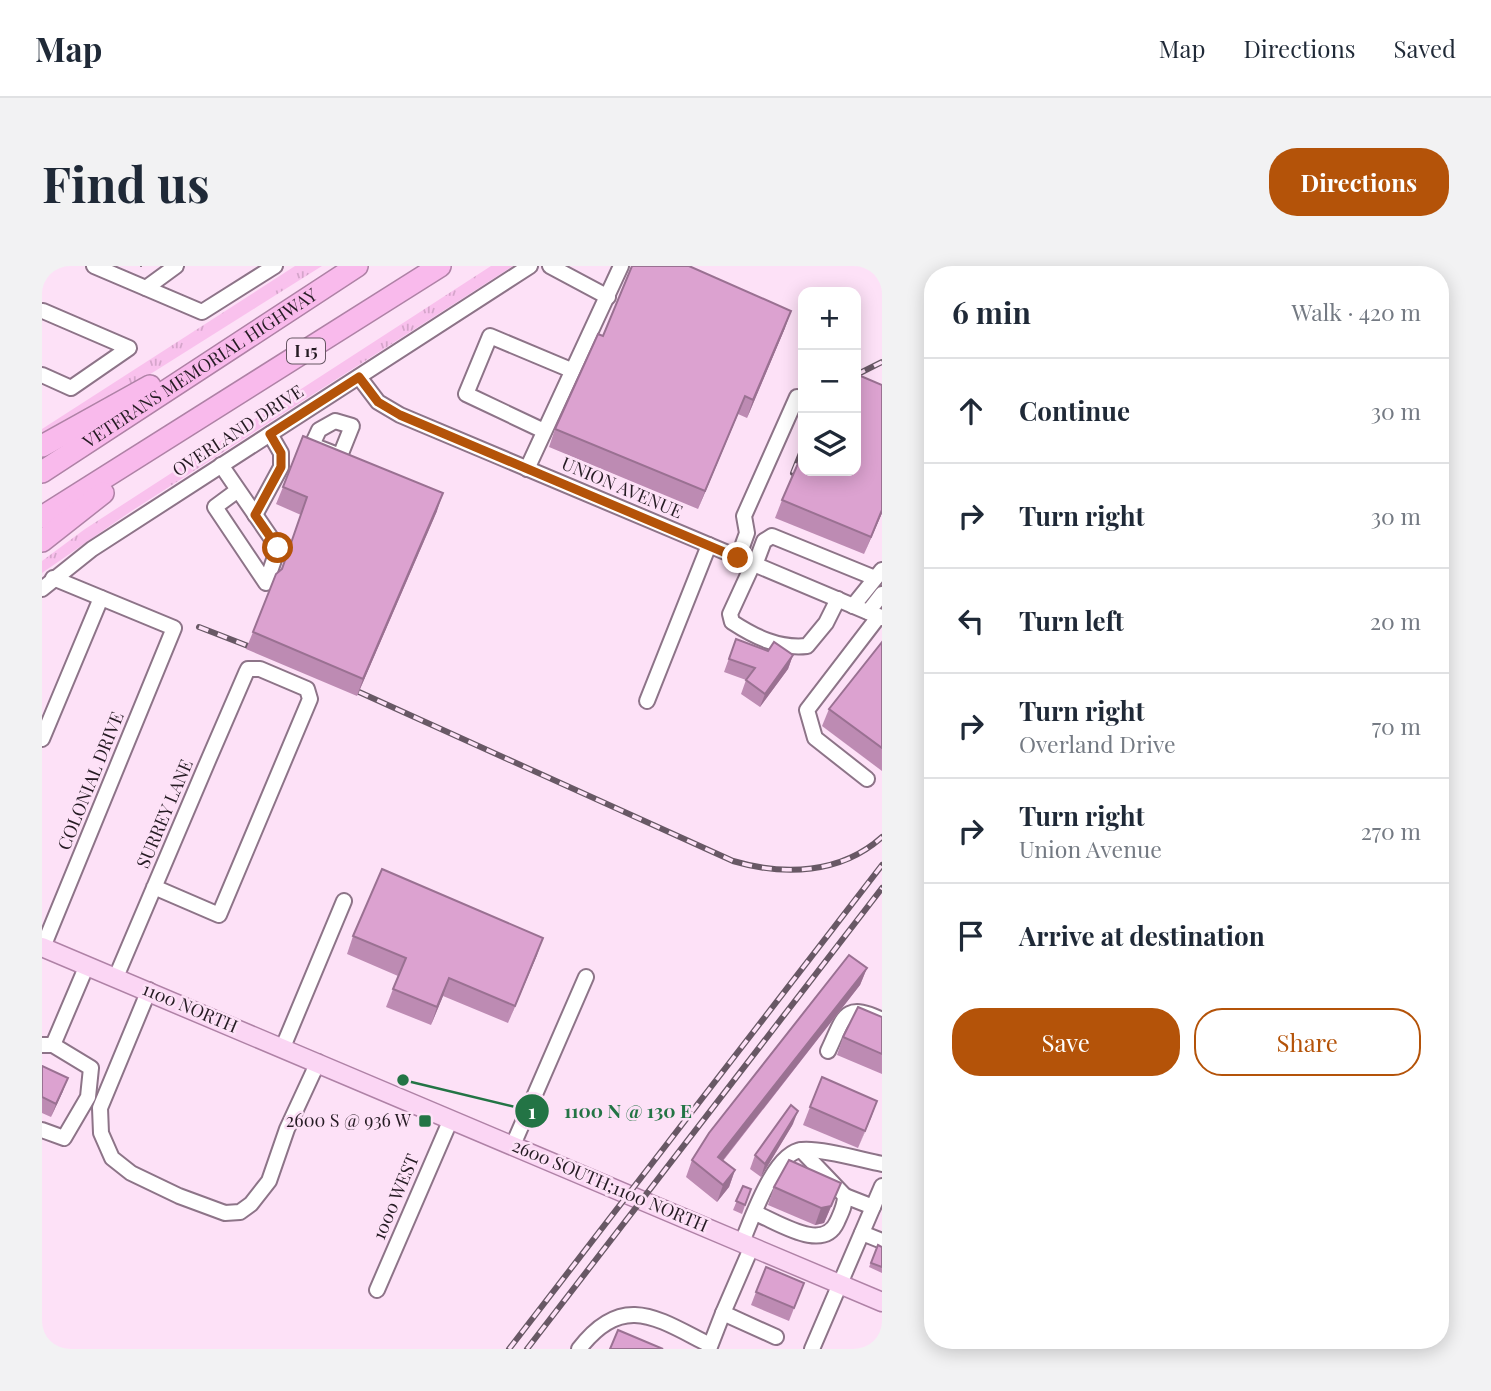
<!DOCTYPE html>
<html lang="en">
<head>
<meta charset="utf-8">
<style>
  body { margin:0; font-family:"Playfair Display",serif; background:#f2f2f3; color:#1f2937 }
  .controls { position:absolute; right:21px; top:21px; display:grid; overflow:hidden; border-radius:14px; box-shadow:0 4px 18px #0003 }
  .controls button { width:63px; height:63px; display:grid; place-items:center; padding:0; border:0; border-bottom:2px solid #e0e1e3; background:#fff; color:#1f2937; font:35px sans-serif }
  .stop { position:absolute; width:21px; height:21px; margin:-16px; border:5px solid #b45309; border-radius:50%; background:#fff }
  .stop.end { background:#b45309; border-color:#fff; box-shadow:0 2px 7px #0008 }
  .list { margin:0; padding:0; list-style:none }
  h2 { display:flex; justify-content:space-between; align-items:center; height:91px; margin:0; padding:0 28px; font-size:30px }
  h2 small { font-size:23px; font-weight:400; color:#747a83 }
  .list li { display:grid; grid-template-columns:46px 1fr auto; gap:21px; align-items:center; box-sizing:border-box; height:105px; padding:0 28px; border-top:2px solid #e0e1e3 }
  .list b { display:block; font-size:26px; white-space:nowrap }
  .list p { margin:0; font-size:23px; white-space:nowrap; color:#747a83 }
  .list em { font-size:23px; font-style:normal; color:#747a83 }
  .actions { display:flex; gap:14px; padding:21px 28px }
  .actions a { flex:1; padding:16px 0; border:2px solid #b45309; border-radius:28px; text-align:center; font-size:24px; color:#b45309 }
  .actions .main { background:#b45309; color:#fff }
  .icon { flex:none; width:38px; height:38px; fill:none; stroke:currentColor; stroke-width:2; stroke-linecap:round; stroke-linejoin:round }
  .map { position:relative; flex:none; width:840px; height:1083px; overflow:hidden; border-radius:28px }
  header { display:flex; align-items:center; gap:42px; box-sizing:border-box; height:98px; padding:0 35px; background:#fff; border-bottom:2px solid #e0e1e3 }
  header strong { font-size:33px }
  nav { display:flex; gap:38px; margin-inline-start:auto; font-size:24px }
  .intro { display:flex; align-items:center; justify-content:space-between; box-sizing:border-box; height:168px; padding:0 42px }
  h1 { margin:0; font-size:49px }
  .button { padding:18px 32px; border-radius:28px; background:#b45309; color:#fff; font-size:24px; font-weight:700 }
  main { display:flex; gap:42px; padding:0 42px }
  aside { flex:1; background:#fff; border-radius:28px; box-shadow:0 4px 18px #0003 }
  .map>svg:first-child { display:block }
</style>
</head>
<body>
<header>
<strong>Map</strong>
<nav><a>Map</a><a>Directions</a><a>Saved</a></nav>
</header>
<div class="intro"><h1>Find us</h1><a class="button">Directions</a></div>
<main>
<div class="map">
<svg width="840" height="1083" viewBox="0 0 840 1083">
  <defs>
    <pattern id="grass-tufts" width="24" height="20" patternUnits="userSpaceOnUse" patternTransform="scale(1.75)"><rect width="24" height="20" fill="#f9c1ed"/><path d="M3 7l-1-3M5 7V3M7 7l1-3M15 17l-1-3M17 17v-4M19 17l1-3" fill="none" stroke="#d5a5cb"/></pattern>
  </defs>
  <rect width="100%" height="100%" fill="#fde1f7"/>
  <!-- grass -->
  <g fill="url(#grass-tufts)">
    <polygon points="253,0 280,0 83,124 0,170 0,163"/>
    <polygon points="449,0 471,0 88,246 0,307 0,295 43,263"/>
  </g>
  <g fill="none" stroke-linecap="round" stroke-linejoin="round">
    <defs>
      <g id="minor">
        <polyline points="52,0 160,46 233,0"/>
        <polyline points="508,0 566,31"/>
        <polyline points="104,22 134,0"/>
        <polyline points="0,109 29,122 87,82 1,45"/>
        <polyline points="317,111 336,136 358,149 840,352"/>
        <polygon points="293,155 310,160 298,190 270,179 277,164"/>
        <polyline points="502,165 424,128 448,70 529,104"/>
        <polyline points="179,199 236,282 224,317 173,241 196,224"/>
        <polyline points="485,203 579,0"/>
        <polyline points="213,249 239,201 239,187 228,168"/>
        <polyline points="696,292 705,267 702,250 755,131"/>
        <path d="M711 298 688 348 690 356C713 371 737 383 765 380L784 357 796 333"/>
        <polyline points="713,299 722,275 730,270 833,312"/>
        <polyline points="0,323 50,283 488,0"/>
        <polyline points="811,340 840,304"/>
        <polyline points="826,346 840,328"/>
        <polyline points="605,435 667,279"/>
        <polyline points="0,473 59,332"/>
        <polyline points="825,513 773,472 765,444 837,350"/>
        <polyline points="1,681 132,362 11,312"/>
        <path d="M74 711C117 609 160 508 204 407L206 403H218L265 423 268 433 177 649 112 621"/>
        <polyline points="107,724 58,842 59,867 70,892 89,907 137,930 183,947 198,946 209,938 227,915 245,863 276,796"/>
        <polyline points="0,779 11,779 49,802 46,831 22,872 0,864"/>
        <polyline points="11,779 45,699"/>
        <polyline points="241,781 302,635"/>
        <path d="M786 785C802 752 801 735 840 754"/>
        <polyline points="471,879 544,711"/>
        <polyline points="803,930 831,941"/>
        <path d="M713 947C736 956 781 987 795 956 799 947 803 940 803 930L759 884"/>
        <polyline points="820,967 840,975"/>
        <path d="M700 976C710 953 732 886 760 884 778 882 820 894 840 898"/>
        <polyline points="710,980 681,1047 734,1071"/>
        <polyline points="335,1024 409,853"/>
        <path d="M537 1083C581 1025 616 1053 668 1079"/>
        <polyline points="667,1083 681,1047"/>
        <polyline points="770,1083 840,920"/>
      </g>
      <polyline id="major" points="0,681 840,1036"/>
      <g id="highway">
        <polyline points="0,180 108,120"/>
        <path id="s1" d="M0 206 315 0"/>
        <polyline points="0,251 398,0"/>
        <polyline points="0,275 61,227"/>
      </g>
    </defs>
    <!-- minor casing -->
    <use href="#minor" stroke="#8d7488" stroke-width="18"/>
    <!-- major casing -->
    <use href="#major" stroke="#af82a6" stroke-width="21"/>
    <!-- highway casing -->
    <use href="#highway" stroke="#af82a6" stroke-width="24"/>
    <!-- path -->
    <polyline stroke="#8a7786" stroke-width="2" stroke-dasharray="2 5" stroke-linecap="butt" points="98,0 105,0"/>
    <!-- minor -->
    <use href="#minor" stroke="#fff" stroke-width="14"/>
    <!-- major -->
    <use href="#major" stroke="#fbd6f4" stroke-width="18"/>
    <!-- highway -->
    <use href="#highway" stroke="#f9baec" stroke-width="21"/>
    <defs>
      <g id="rail">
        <polyline points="814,109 840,96"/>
        <polyline points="751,207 761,182"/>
        <polyline points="157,361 206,380"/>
        <path d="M317 426 691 595C742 610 799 608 840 571"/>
        <polyline points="467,1083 840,599"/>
        <polyline points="485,1083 840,622"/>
      </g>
    </defs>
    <!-- rail casing -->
    <use href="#rail" stroke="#685865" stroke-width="6"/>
    <!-- rail -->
    <use href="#rail" stroke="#fde1f7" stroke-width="3.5" stroke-dasharray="10" stroke-linecap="butt"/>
  </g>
  <!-- wall -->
  <g fill="#bd8bb3">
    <polygon points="743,62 705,152 696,148 656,243 507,181 513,163 561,70"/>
    <polygon points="814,205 840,247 822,288 733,252 740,234"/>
    <polygon points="241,221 395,245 315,430 204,383 211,366 239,303 259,249 234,238"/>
    <polygon points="694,373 726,385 751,389 746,403 718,441 699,428 704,414 682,406"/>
    <polygon points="840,376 840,505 780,460 787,443"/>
    <polygon points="311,670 495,689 466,757 401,730 389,759 344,741 356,710 305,688"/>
    <polygon points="825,702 818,719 681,895 693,904 687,921 675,936 644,911 650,894"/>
    <polygon points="840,751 840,808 795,789 801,771"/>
    <polygon points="0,800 21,825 9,851 0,847"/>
    <polygon points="835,835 816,882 761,859 768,841"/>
    <polygon points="751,858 719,911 708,903 713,889"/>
    <polygon points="701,920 709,923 700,948 691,944"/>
    <polygon points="732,921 792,934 782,957 773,959 726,939"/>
    <polygon points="836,979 840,981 840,1007 827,1001"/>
    <polygon points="762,1017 747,1055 709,1039 714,1026"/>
  </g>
  <!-- shaded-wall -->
  <g fill="#9a7192">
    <polygon points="749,45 743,62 705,152 711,134"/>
    <polygon points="703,130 696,148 656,243 663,225"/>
    <polygon points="401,227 395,245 315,430 321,413"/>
    <polygon points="840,244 840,247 822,288 829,271"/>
    <polygon points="751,389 746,403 718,441 723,428"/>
    <polygon points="501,672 495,689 466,757"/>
    <polygon points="825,702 818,719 670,908 676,891"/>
    <polygon points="407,712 401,730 389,759 395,741"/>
    <polygon points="26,812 21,825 9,851 14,838"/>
    <polygon points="835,835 829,852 816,882 823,865"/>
    <polygon points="756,845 751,858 719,911 723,898"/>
    <polygon points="693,904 687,921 675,936 681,919"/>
    <polygon points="799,917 782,957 773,959 779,942"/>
  </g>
  <!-- building -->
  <g fill="#dca2d0" stroke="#9a7192" stroke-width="2">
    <polygon points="590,0 647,0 749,45 711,134 703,130 663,225 513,163 556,68 561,70"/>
    <polygon points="814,108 840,119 840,244 829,271 740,234 761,186 761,205 814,205"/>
    <polygon points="261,170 401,227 321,413 211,366 234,308 240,303 265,231 241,221"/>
    <polygon points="694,373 726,385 732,376 751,389 723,428 704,414 713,402 687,393"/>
    <polygon points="840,376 840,482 787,443"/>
    <polygon points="340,603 501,672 473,740 407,712 395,741 351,723 364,692 311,670"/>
    <polygon points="807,689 825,702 676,891 693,904 681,919 650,894 667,867"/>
    <polygon points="816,741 840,751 840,788 801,771"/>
    <polygon points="0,800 26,812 14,838 0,831"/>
    <polygon points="780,811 835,835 823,865 768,841"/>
    <polygon points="749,839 756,845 723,898 713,889"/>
    <polygon points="747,894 799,917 789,940 779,942 732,921"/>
    <polygon points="701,920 709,923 703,939 694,935"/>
    <polygon points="836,979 840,981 840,1001 829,997"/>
    <polygon points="724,1001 762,1017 752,1042 714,1026"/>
    <polygon points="576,1064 621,1083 568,1083"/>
  </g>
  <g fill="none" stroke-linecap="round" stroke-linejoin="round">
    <!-- route -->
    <polyline stroke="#b45309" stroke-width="9" points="236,282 213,249 239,201 239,187 228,168 317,111 336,136 358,149 696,292"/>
  </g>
  <!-- markers -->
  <rect fill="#237445" stroke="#fde1f7" stroke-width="2.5" x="376" y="848" width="14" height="14" rx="3.5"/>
  <g text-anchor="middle" stroke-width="5" stroke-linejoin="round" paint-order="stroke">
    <!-- shield labels -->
    <rect fill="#fde1f7" stroke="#665663" stroke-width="2" x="245" y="72.5" width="38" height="25" rx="5"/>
    <g font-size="16" font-weight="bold" fill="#251b23">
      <text x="264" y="91">I 15</text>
    </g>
    <!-- street labels -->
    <g font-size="18" fill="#251b23" stroke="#fde1f7">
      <text dy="6" stroke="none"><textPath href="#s1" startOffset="189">VETERANS MEMORIAL HIGHWAY</textPath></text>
      <text transform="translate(196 165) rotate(-33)" y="6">OVERLAND DRIVE</text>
      <text transform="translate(580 222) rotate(23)" y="6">UNION AVENUE</text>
      <text transform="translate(49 515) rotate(-68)" y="6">COLONIAL DRIVE</text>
      <text transform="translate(123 548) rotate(-67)" y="6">SURREY LANE</text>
      <text transform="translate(148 742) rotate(23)" y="6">1100 NORTH</text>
      <text transform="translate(568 920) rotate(23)" y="6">2600 SOUTH;1100 NORTH</text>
      <text transform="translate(354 931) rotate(-67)" y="6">1000 WEST</text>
    </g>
    <!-- poi labels -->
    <g font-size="18" fill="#251b23" stroke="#fde1f7" text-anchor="end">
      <text x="369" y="861">2600 S @ 936 W</text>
    </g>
  </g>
  <!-- callouts -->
  <path fill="none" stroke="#237445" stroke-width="2.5" d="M361 814L490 845"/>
  <g fill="#237445" stroke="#fde1f7" stroke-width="2.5">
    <circle cx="361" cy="814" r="7"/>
    <circle cx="490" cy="845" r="18"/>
  </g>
  <g font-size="21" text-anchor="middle" font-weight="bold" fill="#fff">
    <text x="490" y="853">1</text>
  </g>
  <g font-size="19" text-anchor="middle" font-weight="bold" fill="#237445" stroke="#fde1f7" stroke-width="5" stroke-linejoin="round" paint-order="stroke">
    <text x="586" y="852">1100 N @ 130 E</text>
  </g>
</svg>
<div class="controls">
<button>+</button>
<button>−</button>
<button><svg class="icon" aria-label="layers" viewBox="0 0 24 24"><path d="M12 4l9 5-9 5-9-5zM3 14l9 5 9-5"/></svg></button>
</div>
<div class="stop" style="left:236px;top:282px"></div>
<div class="stop end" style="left:696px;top:292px"></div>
</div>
<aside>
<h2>6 min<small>Walk · 420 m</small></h2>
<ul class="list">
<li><svg class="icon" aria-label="ahead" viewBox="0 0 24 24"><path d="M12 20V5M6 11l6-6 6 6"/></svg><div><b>Continue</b></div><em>30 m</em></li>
<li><svg class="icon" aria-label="right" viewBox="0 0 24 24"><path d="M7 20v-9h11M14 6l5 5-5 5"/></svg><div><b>Turn right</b></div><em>30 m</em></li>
<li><svg class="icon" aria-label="left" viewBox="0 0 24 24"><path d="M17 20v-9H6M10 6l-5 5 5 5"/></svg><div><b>Turn left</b></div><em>20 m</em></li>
<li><svg class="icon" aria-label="right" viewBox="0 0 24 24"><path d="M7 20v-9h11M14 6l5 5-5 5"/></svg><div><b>Turn right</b><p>Overland Drive</p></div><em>70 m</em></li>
<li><svg class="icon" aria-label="right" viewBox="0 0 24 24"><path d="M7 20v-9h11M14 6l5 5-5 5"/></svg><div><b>Turn right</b><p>Union Avenue</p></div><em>270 m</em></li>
<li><svg class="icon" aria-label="arrive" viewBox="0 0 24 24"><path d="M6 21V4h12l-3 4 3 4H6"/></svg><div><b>Arrive at destination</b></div></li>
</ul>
<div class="actions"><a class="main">Save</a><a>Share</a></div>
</aside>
</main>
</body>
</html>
